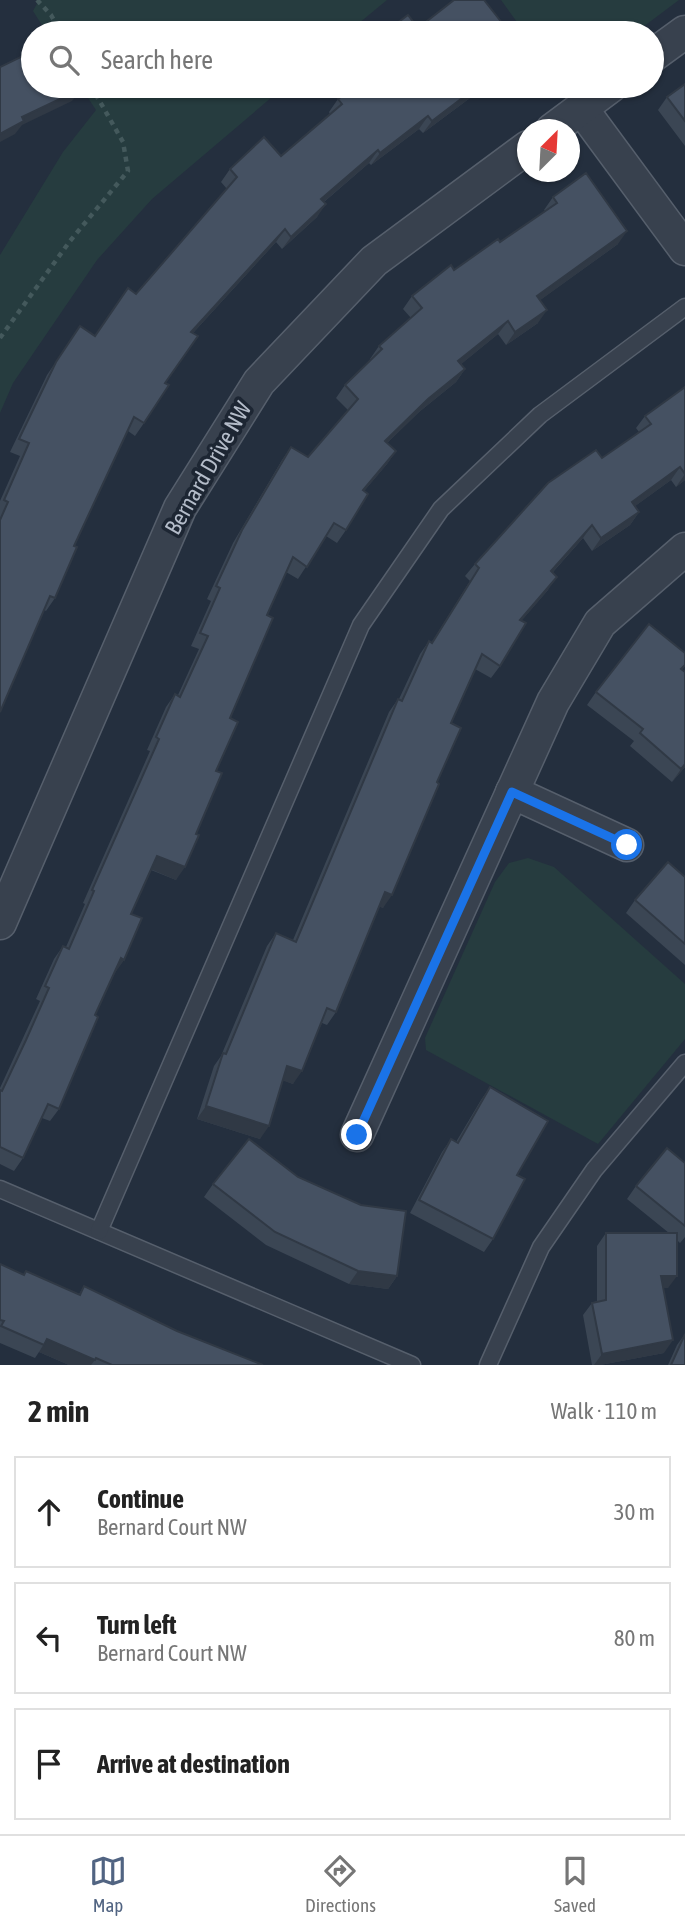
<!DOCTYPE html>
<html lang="en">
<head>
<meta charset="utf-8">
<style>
  body { margin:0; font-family:"Asap Condensed",sans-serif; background:#f6f6f6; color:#222 }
  .compass { position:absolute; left:517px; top:119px; width:63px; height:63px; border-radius:50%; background:#fff; box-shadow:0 2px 5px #0004; rotate:24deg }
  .stop { position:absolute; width:21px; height:21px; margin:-16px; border:5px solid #1a73e8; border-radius:50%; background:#fff }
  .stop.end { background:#1a73e8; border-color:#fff; box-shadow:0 2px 7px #0008 }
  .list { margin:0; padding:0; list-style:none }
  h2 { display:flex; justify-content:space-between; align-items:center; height:91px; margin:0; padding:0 28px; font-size:30px }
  h2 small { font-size:23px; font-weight:400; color:#767676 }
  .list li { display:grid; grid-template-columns:46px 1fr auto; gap:21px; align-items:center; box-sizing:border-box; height:112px; margin:0 14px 14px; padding:0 14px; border:2px solid #e0e0e0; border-radius:0px }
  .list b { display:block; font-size:26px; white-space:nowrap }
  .list p { margin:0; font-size:23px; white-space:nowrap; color:#767676 }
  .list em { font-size:23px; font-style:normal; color:#767676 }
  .icon { flex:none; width:38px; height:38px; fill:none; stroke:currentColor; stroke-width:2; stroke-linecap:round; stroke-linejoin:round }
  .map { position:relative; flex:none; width:685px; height:1365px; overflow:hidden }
  .search { position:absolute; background:#fff; box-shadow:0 2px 5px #0004; left:21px; right:21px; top:21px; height:77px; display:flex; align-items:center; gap:18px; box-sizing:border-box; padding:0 24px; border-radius:38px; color:#767676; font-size:26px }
  .sheet { height:469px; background:#fff }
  nav { display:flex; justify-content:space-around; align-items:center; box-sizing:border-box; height:98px; border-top:2px solid #e0e0e0; background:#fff; font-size:19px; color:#767676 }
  nav a { display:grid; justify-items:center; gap:4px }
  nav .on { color:#516482 }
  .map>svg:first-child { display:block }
</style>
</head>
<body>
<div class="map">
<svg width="685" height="1365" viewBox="0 0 685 1365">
  <rect width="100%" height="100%" fill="#242f3e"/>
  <!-- green -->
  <g fill="#263c3f">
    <polygon points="39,0 387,0 347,33 47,33 33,11"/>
    <polygon points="501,0 679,0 635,33 525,33"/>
    <polygon points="80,86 285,86 152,199 97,260 13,383 0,413 0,255 63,152 96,110"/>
    <polygon points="528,858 554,867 685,984 685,1039 598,1144 426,1050 425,1038 495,882 509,863"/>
  </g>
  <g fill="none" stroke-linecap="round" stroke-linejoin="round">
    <defs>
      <g id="lane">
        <polyline points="0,1189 412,1365"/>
        <polyline points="99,1231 361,625 441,509 540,415 685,307"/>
        <polyline points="488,1365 541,1247 594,1170 685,1063"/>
      </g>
      <g id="street">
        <polyline points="652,56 685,32"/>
        <polyline points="581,108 685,249"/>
        <polyline points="552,130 611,86"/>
        <polyline points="512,792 627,845"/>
        <polyline points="0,923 180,508 259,382 374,261 528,147"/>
        <polyline points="357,1135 553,702 600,623 685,549"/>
      </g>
    </defs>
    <!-- lane casing -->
    <use href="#lane" stroke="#565f6c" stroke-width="19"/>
    <!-- street casing -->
    <use href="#street" stroke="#565f6c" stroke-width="35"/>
    <!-- path -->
    <g stroke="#44595c" stroke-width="4.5" stroke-dasharray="5 5" stroke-linecap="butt">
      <polyline points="37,0 51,15 61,33"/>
      <polyline points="0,338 70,241 128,171 123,142 91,86"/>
    </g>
    <!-- lane -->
    <use href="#lane" stroke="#38414e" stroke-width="16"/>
    <!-- street -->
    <use href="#street" stroke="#38414e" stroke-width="32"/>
  </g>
  <!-- wall -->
  <g fill="#3b4654">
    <polygon points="685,84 685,146 658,110 667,97"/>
    <polygon points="356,86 492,86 476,98 474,95 423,133 419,129 371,165 369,163 324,202 317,217 282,249 276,242 193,333 144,423 135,436 128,431 74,546 55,598 46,611 44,610 0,712 0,501 20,456 10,452 47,375 80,326 95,336 136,294 227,189 221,182 230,169 281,156 330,114 329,112 338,99"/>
    <polygon points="553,197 618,244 540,300 538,323 506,345 498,334 461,364 465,369 456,382 419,412 387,443 396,451 387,464 364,491 346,530 337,543 326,536 298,579 286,572 267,615 230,718 216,771 176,880 151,870 131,914 124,960 114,972 95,1015 59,1109 50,1121 42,1118 23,1158 14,1171 0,1164 0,1088 40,1001 36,999 54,959 63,946 66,947 85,904 83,903 150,751 147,750 166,707 175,694 178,695 199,649 191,646 211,601 207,599 233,543 282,460 291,447 308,457 348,410 336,398 345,385 371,360 370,359 379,346 411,318 403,309 412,296 500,242 545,211 544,210"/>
    <polygon points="685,387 685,480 676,487 671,480 635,506 639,512 630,525 592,551 583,538 553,572 548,590 521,621 500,666 491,678 475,669 451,723 437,782 383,908 379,906 336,1012 327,1025 322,1023 293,1084 283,1080 260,1139 197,1119 214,1066 221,1056 267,946 276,933 293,940 389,712 398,699 399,699 420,654 429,641 432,642 470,581 465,576 475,564 602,458 639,432 636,428 645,416"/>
    <polygon points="685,653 685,666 682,670 685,767 672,782 630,746 634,741 587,705 596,692"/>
    <polygon points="685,877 685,965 626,913 635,900"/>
    <polygon points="490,1087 517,1175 493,1239 484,1252 410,1213 442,1152 451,1139 456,1142 481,1100"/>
    <polygon points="685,1163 685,1237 680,1243 677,1240 668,1288 663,1288 664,1353 600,1365 592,1365 583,1315 592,1303 597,1301 597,1246 606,1233 669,1233 627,1199 636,1186"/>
    <polygon points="213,1184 397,1276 388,1289 349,1284 266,1245 204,1197"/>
    <polygon points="0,1264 24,1275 26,1271 79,1294 84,1286 177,1331 263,1365 69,1365 39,1352 35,1358 0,1343"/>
    <polygon points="685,1334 685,1365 668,1365 677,1345"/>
  </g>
  <!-- shaded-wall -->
  <g fill="#303945">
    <polygon points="478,86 480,86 474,95 423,133 432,121"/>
    <polygon points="485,86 492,86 476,98"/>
    <polygon points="81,89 72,101 22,125 15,134 0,142 0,134 22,117"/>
    <polygon points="428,116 419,129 371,165 380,153"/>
    <polygon points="378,150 369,163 312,212 321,199"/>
    <polygon points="326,204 317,217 282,249 291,237"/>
    <polygon points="285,229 276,242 182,345 191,332"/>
    <polygon points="627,231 618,244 528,309 537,296"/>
    <polygon points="547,310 538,323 506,345 515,332"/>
    <polygon points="508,321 498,334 449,374 458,361"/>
    <polygon points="465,369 456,382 419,412 376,454 385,441 428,399"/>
    <polygon points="396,451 387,464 354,503 363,490"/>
    <polygon points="680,467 671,480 623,515 632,502"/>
    <polygon points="685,474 685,480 676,487"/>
    <polygon points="639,512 630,525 592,551 601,538"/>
    <polygon points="592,525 583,538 542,584 551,571"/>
    <polygon points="557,577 548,590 511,633 520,620"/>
    <polygon points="685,764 685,767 672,782 681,769"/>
    <polygon points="157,856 185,867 176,880 148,868"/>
    <polygon points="385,892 392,895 383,908 376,905"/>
    <polygon points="121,958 124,960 115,973 112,971"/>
    <polygon points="287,1066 302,1071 293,1084 278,1079"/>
    <polygon points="206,1106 269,1126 260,1139 197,1119"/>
    <polygon points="358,1271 397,1276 388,1289 349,1284"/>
    <polygon points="661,1276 677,1276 668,1288 652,1288"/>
    <polygon points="47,1339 95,1360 91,1365 69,1365 39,1352"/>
    <polygon points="673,1340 664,1353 600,1365 594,1365 602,1354"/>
  </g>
  <!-- building -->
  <g fill="#455162" stroke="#303945" stroke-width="2">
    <polygon points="454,0 484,0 510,33 384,33 408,15 418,28"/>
    <polygon points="33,51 33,86 79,86 81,89 22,117 24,121 0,134 0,67"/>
    <polygon points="685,84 685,121 667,97"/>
    <polygon points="356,86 478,86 432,121 428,116 380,153 378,150 321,199 326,204 291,237 285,229 191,332 198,336 165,383 169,385 144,423 134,417 74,546 77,547 55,598 50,596 0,712 0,520 8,502 4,500 29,443 19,439 56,362 80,326 95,336 128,288 136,294 237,177 230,169 264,137 281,156 342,104 338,99"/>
    <polygon points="586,173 627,231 537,296 547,310 515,332 508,321 458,361 465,369 428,399 385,441 396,451 363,490 368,494 346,530 334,523 307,567 293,557 267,615 273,618 230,718 238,722 216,771 222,773 196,834 199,835 185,867 157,856 131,914 142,918 124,960 121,958 95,1015 98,1017 59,1109 48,1104 23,1158 0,1147 0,1090 2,1091 26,1040 49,988 45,986 63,946 69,949 94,891 92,890 159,739 156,737 175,694 180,697 208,636 200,633 220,588 216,586 242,530 291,447 308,457 358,399 345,385 382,349 379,346 422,308 412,296 451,265 454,270 498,239 500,242 557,203 553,197"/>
    <polygon points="685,387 685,474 680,467 632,502 639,512 601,538 592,525 551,571 557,577 520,620 526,623 500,666 482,654 451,723 461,728 437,782 439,784 392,895 385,892 336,1012 327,1008 302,1071 287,1066 269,1126 206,1106 223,1053 226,1054 276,933 296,942 398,699 402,701 429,641 432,643 479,568 475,564 548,483 596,450 602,458 651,424 645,416"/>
    <polygon points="649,624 685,653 685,665 681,669 685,672 685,764 681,769 640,733 643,729 596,692"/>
    <polygon points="668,862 685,877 685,944 635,900"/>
    <polygon points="490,1087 548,1121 517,1175 525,1179 493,1239 419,1200 451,1139 458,1143"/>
    <polygon points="249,1139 298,1177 361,1205 406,1211 397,1276 358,1271 275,1232 213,1184"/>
    <polygon points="667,1148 685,1163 685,1226 636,1186"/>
    <polygon points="606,1233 677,1233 677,1276 661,1276 673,1340 602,1354 592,1303 606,1300"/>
    <polygon points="0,1264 24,1275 26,1271 80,1295 84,1286 177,1331 263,1365 112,1365 96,1358 95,1360 47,1339 44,1345 1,1326 4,1321 0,1320"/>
    <polygon points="685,1334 685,1365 671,1365"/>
  </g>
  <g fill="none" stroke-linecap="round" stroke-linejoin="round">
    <!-- route -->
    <polyline stroke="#1a73e8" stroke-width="9" points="357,1135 512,792 627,845"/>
  </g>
  <g text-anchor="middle" stroke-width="7" stroke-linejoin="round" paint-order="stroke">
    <!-- street labels -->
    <g font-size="23" fill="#b4bcc9" stroke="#1d2633">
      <text transform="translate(208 468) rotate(-60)" y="8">Bernard Drive NW</text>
    </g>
  </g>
</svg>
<svg class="compass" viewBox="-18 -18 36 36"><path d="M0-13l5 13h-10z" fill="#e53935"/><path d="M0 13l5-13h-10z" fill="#767676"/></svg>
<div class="stop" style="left:627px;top:845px"></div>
<div class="stop end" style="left:357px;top:1135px"></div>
<div class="search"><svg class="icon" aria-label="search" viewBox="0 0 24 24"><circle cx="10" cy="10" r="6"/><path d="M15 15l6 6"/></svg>Search here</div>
</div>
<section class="sheet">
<h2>2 min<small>Walk · 110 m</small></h2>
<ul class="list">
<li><svg class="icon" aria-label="ahead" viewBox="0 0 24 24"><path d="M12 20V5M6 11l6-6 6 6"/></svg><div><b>Continue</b><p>Bernard Court NW</p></div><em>30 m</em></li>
<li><svg class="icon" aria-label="left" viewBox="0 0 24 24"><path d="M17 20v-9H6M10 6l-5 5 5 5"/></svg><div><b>Turn left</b><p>Bernard Court NW</p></div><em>80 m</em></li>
<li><svg class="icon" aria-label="arrive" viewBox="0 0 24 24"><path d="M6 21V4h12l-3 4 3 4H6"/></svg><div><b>Arrive at destination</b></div></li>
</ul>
</section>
<nav>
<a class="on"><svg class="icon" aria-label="map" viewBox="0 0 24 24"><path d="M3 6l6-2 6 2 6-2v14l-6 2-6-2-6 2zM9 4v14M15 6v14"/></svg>Map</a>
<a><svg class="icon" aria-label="directions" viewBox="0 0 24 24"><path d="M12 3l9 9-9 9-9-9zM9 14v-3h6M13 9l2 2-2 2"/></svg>Directions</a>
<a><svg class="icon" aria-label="saved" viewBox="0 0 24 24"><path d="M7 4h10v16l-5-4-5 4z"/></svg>Saved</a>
</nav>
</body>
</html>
